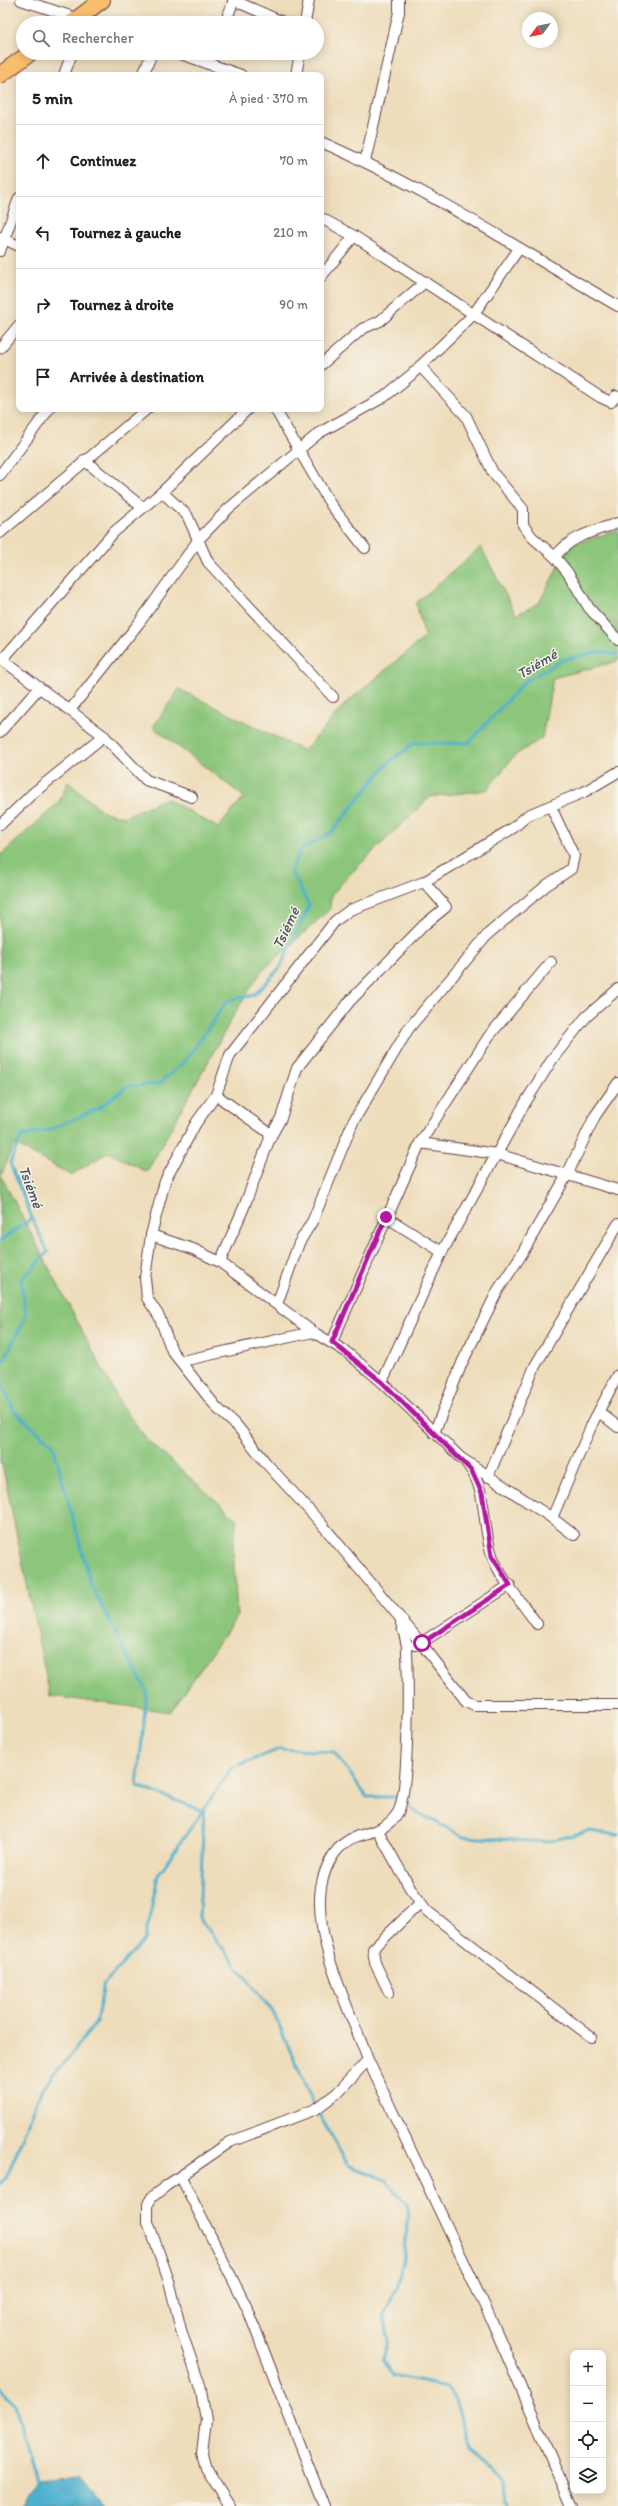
<!DOCTYPE html>
<html lang="fr">
<head>
<meta charset="utf-8">
<style>
  body { margin:0; font-family:Itim,sans-serif; background:#f6f6f6; color:#202124 }
  .controls { position:absolute; right:12px; bottom:12px; display:grid; overflow:hidden; border-radius:8px; box-shadow:0 2px 10px #0003 }
  .controls button { width:36px; height:36px; display:grid; place-items:center; padding:0; border:0; border-bottom:1px solid #e0e0e0; background:#fff; color:#202124; font:20px sans-serif }
  .compass { position:absolute; left:522px; top:12px; width:36px; height:36px; border-radius:50%; background:#fff; box-shadow:0 2px 10px #0003; rotate:237deg }
  .stop { position:absolute; width:12px; height:12px; margin:-9px; border:3px solid #b5179e; border-radius:50%; background:#fff }
  .stop.end { background:#b5179e; border-color:#fff; box-shadow:0 1px 4px #0008 }
  .list { margin:0; padding:0; list-style:none }
  h2 { display:flex; justify-content:space-between; align-items:center; height:52px; margin:0; padding:0 16px; font-size:17px }
  h2 small { font-size:13px; font-weight:400; color:#757577 }
  .list li { display:grid; grid-template-columns:26px 1fr auto; gap:12px; align-items:center; box-sizing:border-box; height:72px; padding:0 16px; border-top:1px solid #e0e0e0 }
  .list b { display:block; font-size:15px; white-space:nowrap }
  .list em { font-size:13px; font-style:normal; color:#757577 }
  .icon { flex:none; width:22px; height:22px; fill:none; stroke:currentColor; stroke-width:2; stroke-linecap:round; stroke-linejoin:round }
  .map { position:relative; flex:none; width:618px; height:2506px; overflow:hidden }
  .search { position:absolute; background:#fff; box-shadow:0 2px 10px #0003; left:16px; top:16px; width:308px; height:44px; display:flex; align-items:center; gap:10px; box-sizing:border-box; padding:0 14px; border-radius:22px; color:#757577; font-size:15px }
  .panel { position:absolute; background:#fff; box-shadow:0 2px 10px #0003; left:16px; top:72px; width:308px; height:340px; border-radius:8px }
  .map>svg:first-child { display:block }
</style>
</head>
<body>
<div class="map">
<svg width="618" height="2506" viewBox="0 0 618 2506">
  <rect width="100%" height="100%" fill="#f7f3e8"/>
  <filter id="ink" filterUnits="userSpaceOnUse"><feTurbulence type="fractalNoise" baseFrequency=".025" numOctaves="2"/><feDisplacementMap in="SourceGraphic" scale="8" xChannelSelector="R" yChannelSelector="G"/><feConvolveMatrix kernelMatrix="1 2 1 2 8 2 1 2 1" color-interpolation-filters="sRGB"/></filter>
  <filter id="wash" filterUnits="userSpaceOnUse"><feTurbulence type="fractalNoise" baseFrequency=".012" numOctaves="4" result="noise"/><feDisplacementMap in="SourceGraphic" scale="16" xChannelSelector="R" yChannelSelector="G"/><feGaussianBlur stdDeviation="0.9" result="paint"/><feColorMatrix in="noise" values="0 0 0 0 0 0 0 0 0 0 0 0 0 0 0 0 0 1.4 0 .05"/><feComposite in="paint" operator="in"/></filter>
  <g filter="url(#wash)">
    <rect width="100%" height="100%" fill="#edb"/>
    <!-- green -->
    <polygon fill="#8cc67b" stroke="#6b7253" points="618,530 618,661 553,678 542,738 514,756 487,790 430,797 346,878 331,896 330,909 261,972 235,1013 147,1172 108,1152 71,1175 14,1144 1,1176 120,1403 147,1440 237,1519 233,1545 237,1616 171,1712 50,1696 2,1464 0,1464 0,856 58,803 68,782 102,811 124,817 166,798 218,828 244,797 153,727 179,689 304,751 345,704 425,637 416,603 481,547 516,615 539,603 569,546"/>
    <!-- water -->
    <polygon fill="#4eb1cd" stroke="#4c687c" points="79,2477 103,2506 22,2506 38,2481"/>
    <g fill="none" stroke-linecap="round" stroke-linejoin="round">
      <!-- stream -->
      <g stroke="#4eb1cd" stroke-width="3">
        <polyline points="0,1241 32,1218 10,1163 21,1136 49,1130 99,1108 126,1087 160,1083 187,1059 227,1001 254,995 280,968 309,906 291,871 300,850 331,833 386,765 414,743 469,743 524,682 565,659 599,652 618,654"/>
        <polyline points="0,1368 26,1316 21,1280 48,1252 32,1218"/>
        <polyline points="0,1380 14,1411 53,1445 91,1585 147,1692 137,1786 204,1811 199,1918 273,2012 316,2109 348,2165 386,2180 408,2205 405,2255 396,2289 383,2315 388,2342 383,2359 393,2376 446,2387 455,2400 470,2448 501,2482 507,2506"/>
        <polyline points="405,1800 413,1810 464,1837 546,1842 588,1831 618,1835"/>
        <polyline points="0,2184 6,2179 41,2091 96,2023 104,1984 145,1939 158,1875 232,1768 280,1749 334,1752 367,1797 400,1797"/>
        <polyline points="0,2386 15,2405 39,2485"/>
      </g>
    </g>
  </g>
  <g filter="url(#ink)">
    <g fill="none" stroke-linecap="round" stroke-linejoin="round">
      <defs>
        <g id="street">
          <polyline points="21,0 92,23"/>
          <polyline points="233,0 285,23"/>
          <polyline points="225,23 234,0"/>
          <polyline points="305,23 309,0"/>
          <polyline points="178,53 241,75"/>
          <polyline points="208,64 212,53"/>
          <polyline points="64,75 72,53"/>
          <polyline points="143,75 152,53"/>
          <polyline points="296,75 300,53"/>
          <path d="M321 142C425 187 520 250 618 306"/>
          <polyline points="365,162 399,12 399,0"/>
          <polyline points="321,218 354,236 600,397 611,402 616,396 618,397"/>
          <polyline points="0,237 19,246"/>
          <polyline points="0,251 19,198"/>
          <polyline points="321,277 354,236"/>
          <polyline points="0,348 19,325"/>
          <polyline points="321,365 362,329 380,321 425,282"/>
          <polyline points="420,366 466,416 493,473 523,509 523,525 532,537 555,557 568,573 589,608 618,640"/>
          <polyline points="275,409 331,505 365,548"/>
          <polyline points="84,460 142,507"/>
          <polyline points="0,475 49,409"/>
          <polyline points="162,492 187,515 208,562 333,697"/>
          <polyline points="0,533 147,409"/>
          <path d="M555 557C570 536 594 531 618 523"/>
          <polyline points="0,658 104,736 146,780 192,797"/>
          <polyline points="2,660 114,532 162,492 248,409"/>
          <polyline points="70,710 139,623 199,539 228,509 319,433 384,397 411,375 473,315 518,250"/>
          <polyline points="0,732 39,688"/>
          <polyline points="618,772 584,792 528,815 513,828 424,882 350,910 335,921 230,1055 216,1095 196,1123 165,1181 151,1235 145,1278 147,1298 159,1316 172,1351 217,1408 238,1427 266,1463 320,1522 421,1643 466,1701 474,1705 618,1705"/>
          <polyline points="0,825 32,794 104,736"/>
          <polyline points="216,1095 268,1132 270,1138 244,1207 220,1262"/>
          <polyline points="270,1138 281,1118 297,1068 350,1001 424,925 446,907 424,882"/>
          <polyline points="420,1143 497,1154 618,1190"/>
          <polyline points="386,1217 442,1252"/>
          <polyline points="151,1235 193,1249 220,1262 313,1332 345,1351 382,1382 461,1458 552,1518 574,1535"/>
          <polyline points="277,1304 299,1243 313,1220 353,1122 409,1028 489,933 547,885 571,869 574,856 551,807"/>
          <polyline points="332,1342 420,1143 489,1036 551,962"/>
          <polyline points="182,1361 313,1332"/>
          <polyline points="382,1382 442,1252 525,1103 553,1058 586,1017 618,989"/>
          <polyline points="599,1412 618,1427"/>
          <polyline points="434,1433 462,1363 498,1290 520,1257 567,1175 595,1116 618,1083"/>
          <path d="M467 1464C489 1491 481 1527 493 1558 501 1579 523 1604 537 1624"/>
          <polyline points="488,1477 535,1366 618,1224"/>
          <polyline points="552,1518 593,1422 618,1375"/>
          <polyline points="415,1645 421,1643 510,1585"/>
          <polyline points="378,1831 410,1888 427,1911 591,2037"/>
          <polyline points="389,1992 375,1963 373,1949 420,1903"/>
          <polyline points="368,2060 491,2319 572,2506"/>
          <polyline points="181,2177 248,2310 324,2506"/>
          <path d="M230 2506 206 2468 202 2453 206 2420 200 2385 181 2330 169 2281 148 2222V2204L152 2197 166 2186 230 2142 316 2109 337 2093 368 2060C350 2009 313 1941 321 1887 325 1865 336 1843 358 1836 373 1832 388 1828 397 1814 410 1796 408 1677 407 1649 407 1641 403 1631 401 1623"/>
        </g>
        <g id="primary">
          <polyline points="72,23 102,0"/>
          <polyline points="0,75 30,53"/>
        </g>
      </defs>
      <!-- street casing -->
      <use href="#street" stroke="#633c41" stroke-width="12"/>
      <!-- primary casing -->
      <use href="#primary" stroke="#633c41" stroke-width="18"/>
      <!-- street -->
      <use href="#street" stroke="#fff" stroke-width="10"/>
      <!-- primary -->
      <use href="#primary" stroke="#f9be6d" stroke-width="16"/>
    </g>
  </g>
  <g fill="none" stroke-linecap="round" stroke-linejoin="round" filter="url(#ink)">
    <!-- route -->
    <polyline stroke="#b5179e" stroke-width="5" points="386,1217 332,1342 382,1382 472,1471 482,1493 492,1556 510,1585 422,1643"/>
  </g>
  <g text-anchor="middle" stroke-width="3" stroke-linejoin="round" paint-order="stroke">
    <!-- water labels -->
    <g font-size="15" font-style="italic" fill="#4b5264" stroke="#f7f3e8">
      <text transform="translate(537 664) rotate(-31)" y="5">Tsiémé</text>
      <text transform="translate(286 928) rotate(-65)" y="5">Tsiémé</text>
      <text transform="translate(31 1187) rotate(69)" y="5">Tsiémé</text>
    </g>
  </g>
</svg>
<div class="controls">
<button>+</button>
<button>−</button>
<button><svg class="icon" aria-label="locate" viewBox="0 0 24 24"><circle cx="12" cy="12" r="6"/><path d="M12 2v4M12 18v4M2 12h4M18 12h4"/></svg></button>
<button><svg class="icon" aria-label="layers" viewBox="0 0 24 24"><path d="M12 4l9 5-9 5-9-5zM3 14l9 5 9-5"/></svg></button>
</div>
<svg class="compass" viewBox="-18 -18 36 36"><path d="M0-13l5 13h-10z" fill="#e53935"/><path d="M0 13l5-13h-10z" fill="#757577"/></svg>
<div class="stop" style="left:422px;top:1643px"></div>
<div class="stop end" style="left:386px;top:1217px"></div>
<div class="search"><svg class="icon" aria-label="search" viewBox="0 0 24 24"><circle cx="10" cy="10" r="6"/><path d="M15 15l6 6"/></svg>Rechercher</div>
<section class="panel">
<h2>5 min<small>À pied · 370 m</small></h2>
<ul class="list">
<li><svg class="icon" aria-label="ahead" viewBox="0 0 24 24"><path d="M12 20V5M6 11l6-6 6 6"/></svg><div><b>Continuez</b></div><em>70 m</em></li>
<li><svg class="icon" aria-label="left" viewBox="0 0 24 24"><path d="M17 20v-9H6M10 6l-5 5 5 5"/></svg><div><b>Tournez à gauche</b></div><em>210 m</em></li>
<li><svg class="icon" aria-label="right" viewBox="0 0 24 24"><path d="M7 20v-9h11M14 6l5 5-5 5"/></svg><div><b>Tournez à droite</b></div><em>90 m</em></li>
<li><svg class="icon" aria-label="arrive" viewBox="0 0 24 24"><path d="M6 21V4h12l-3 4 3 4H6"/></svg><div><b>Arrivée à destination</b></div></li>
</ul>
</section>
</div>
</body>
</html>
